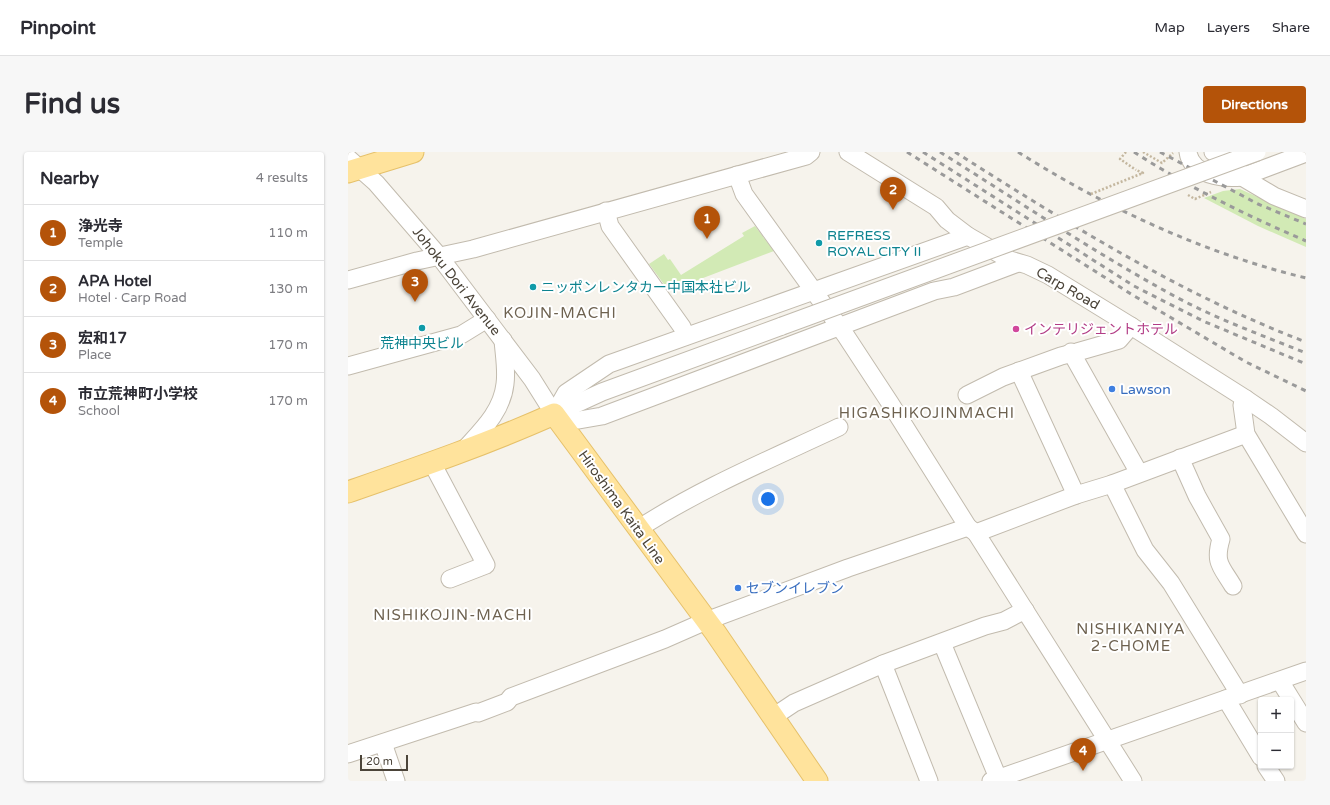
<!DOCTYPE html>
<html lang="en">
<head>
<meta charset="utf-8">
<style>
  body { margin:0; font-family:"Varela Round","Noto Sans JP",sans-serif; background:#f7f7f7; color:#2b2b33 }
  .controls { position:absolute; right:12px; bottom:12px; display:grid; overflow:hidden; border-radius:4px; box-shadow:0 1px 3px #0004 }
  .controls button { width:36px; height:36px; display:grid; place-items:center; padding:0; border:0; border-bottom:1px solid #e1e1e2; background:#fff; color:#2b2b33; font:20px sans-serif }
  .scale { position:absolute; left:12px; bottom:10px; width:48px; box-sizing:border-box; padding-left:4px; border:2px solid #4b4439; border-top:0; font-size:11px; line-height:14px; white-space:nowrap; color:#4b4439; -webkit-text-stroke:3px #fff; paint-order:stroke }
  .you { position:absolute; left:420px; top:347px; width:14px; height:14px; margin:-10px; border:3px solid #fff; border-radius:50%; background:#1a73e8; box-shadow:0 0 0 6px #1a73e833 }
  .badge { display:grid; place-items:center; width:26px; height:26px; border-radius:50%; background:#b45309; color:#fff; font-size:13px; font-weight:700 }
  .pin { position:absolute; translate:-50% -33px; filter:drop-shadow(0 1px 2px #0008) }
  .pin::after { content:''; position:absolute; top:21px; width:14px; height:12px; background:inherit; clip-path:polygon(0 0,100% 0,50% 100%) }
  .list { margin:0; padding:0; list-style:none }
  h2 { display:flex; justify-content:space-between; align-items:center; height:52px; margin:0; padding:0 16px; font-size:17px }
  h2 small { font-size:13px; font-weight:400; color:#7c7c81 }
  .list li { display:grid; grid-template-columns:26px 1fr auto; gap:12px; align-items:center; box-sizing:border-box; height:56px; padding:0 16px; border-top:1px solid #e1e1e2 }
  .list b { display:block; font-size:15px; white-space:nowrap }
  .list p { margin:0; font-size:13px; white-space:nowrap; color:#7c7c81 }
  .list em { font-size:13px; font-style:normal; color:#7c7c81 }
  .map { position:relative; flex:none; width:958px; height:629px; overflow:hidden; border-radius:4px }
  header { display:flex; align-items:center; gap:24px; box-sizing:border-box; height:56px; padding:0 20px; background:#fff; border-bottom:1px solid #e1e1e2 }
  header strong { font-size:19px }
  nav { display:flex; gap:22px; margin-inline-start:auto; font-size:14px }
  .intro { display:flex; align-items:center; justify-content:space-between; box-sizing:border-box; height:96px; padding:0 24px }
  h1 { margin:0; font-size:28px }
  .button { padding:10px 18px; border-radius:4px; background:#b45309; color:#fff; font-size:14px; font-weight:700 }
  main { display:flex; gap:24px; padding:0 24px }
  aside { flex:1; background:#fff; border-radius:4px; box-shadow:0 1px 3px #0004 }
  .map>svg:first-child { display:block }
</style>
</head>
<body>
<header>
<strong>Pinpoint</strong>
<nav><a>Map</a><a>Layers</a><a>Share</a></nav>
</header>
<div class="intro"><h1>Find us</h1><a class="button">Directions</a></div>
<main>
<aside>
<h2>Nearby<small>4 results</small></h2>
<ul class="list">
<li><span class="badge">1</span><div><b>浄光寺</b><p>Temple</p></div><em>110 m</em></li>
<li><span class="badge">2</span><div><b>APA Hotel</b><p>Hotel · Carp Road</p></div><em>130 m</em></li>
<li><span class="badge">3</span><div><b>宏和17</b><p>Place</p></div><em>170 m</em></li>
<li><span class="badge">4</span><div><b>市立荒神町小学校</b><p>School</p></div><em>170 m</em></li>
</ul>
</aside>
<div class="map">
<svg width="958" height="629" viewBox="0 0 958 629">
  <rect width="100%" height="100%" fill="#f6f3ec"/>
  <!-- green -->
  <g fill="#d2eab5">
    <polygon points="892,37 958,67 958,95 910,74 856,46 875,39"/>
    <polygon points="407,74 426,99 321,139 301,112 316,102 320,108 322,107 333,123 396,84 394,81"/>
  </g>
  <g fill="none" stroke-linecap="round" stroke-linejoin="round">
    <defs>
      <g id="minor">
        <polyline points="500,0 588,55 599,68 620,84 662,108 679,113 700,123 783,174 898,247 923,264 958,291"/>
        <path d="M840 0C843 23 875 27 894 25L958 1"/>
        <polyline points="865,0 879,5 888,13 894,25 926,44 958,57"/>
        <polyline points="0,6 28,31 91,104 184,227 206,262"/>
        <polyline points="389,23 396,42 498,184 542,251 620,375 628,381 785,629"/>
        <polyline points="258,59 262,74 334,175 338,184"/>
        <polyline points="0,128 69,109 125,97 458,4 463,0"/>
        <polyline points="723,200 791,321"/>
        <polyline points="0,214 113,183 139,167"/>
        <polyline points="671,219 728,343"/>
        <polyline points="619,243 655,225 713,204 729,200 771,188 783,174"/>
        <polyline points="898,247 894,253 898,282 958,382"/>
        <polyline points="206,262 231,268 254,264 586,139 606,135 670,111"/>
        <polyline points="206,262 218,241 261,212 620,84"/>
        <polyline points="206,262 254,240 434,174"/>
        <path d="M115 299C133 279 154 260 157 232 159 218 156 202 155 188"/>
        <path d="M832 306 849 344 873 387C866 411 873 414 885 434"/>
        <polyline points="84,311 138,413 102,427"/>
        <polyline points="764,332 797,398 823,431 892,543"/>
        <path d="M290 377C353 336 423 307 491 275"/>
        <polyline points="628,381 728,343 764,332 898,282"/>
        <polyline points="594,491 650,626"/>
        <polyline points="535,512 581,629"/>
        <polyline points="932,529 958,571"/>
        <polyline points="878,547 913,605"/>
        <polyline points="425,565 446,551 535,512 637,474 656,469 677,458"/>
        <polyline points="35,591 48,629"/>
        <polyline points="0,602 128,560 130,561 159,550 163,545 317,487 358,469 500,416 620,375"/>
        <polyline points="918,614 928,629"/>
        <polyline points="643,629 958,519"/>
      </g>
      <g id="major">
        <polyline points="0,20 65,0"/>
        <path d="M0 340C69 316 139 292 206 262L367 480 469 629"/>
      </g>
    </defs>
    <!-- minor casing -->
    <use href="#minor" stroke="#c2bbae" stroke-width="19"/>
    <!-- major casing -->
    <use href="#major" stroke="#e6c16a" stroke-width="23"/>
    <!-- path -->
    <g stroke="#c4b79f" stroke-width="2.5" stroke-dasharray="2 2" stroke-linecap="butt">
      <polyline points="778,0 772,7 788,18"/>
      <polyline points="795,0 814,11 825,1"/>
      <polyline points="840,43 847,47 863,40"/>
    </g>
    <!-- minor -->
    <use href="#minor" stroke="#fff" stroke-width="17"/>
    <!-- major -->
    <use href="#major" stroke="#ffe39c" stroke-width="21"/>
    <!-- rail -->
    <g stroke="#9a9a9a" stroke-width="3" stroke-dasharray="5 5" stroke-linecap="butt">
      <polyline points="559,0 783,142 898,210 958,239"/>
      <polyline points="575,0 786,134 855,169 958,212"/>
      <path d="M592 0C667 47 741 97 819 140 863 165 911 182 958 201"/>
      <path d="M607 0C719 71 834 143 958 190"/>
      <path d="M670 0C759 56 855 101 958 126"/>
      <path d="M786 0C840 35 898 63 958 89"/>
      <polyline points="812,0 910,52 958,72"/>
    </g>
    <defs>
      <polyline id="minor-bridge" points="434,174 909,0"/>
    </defs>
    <!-- minor-bridge casing -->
    <use href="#minor-bridge" stroke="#c2bbae" stroke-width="19" stroke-linecap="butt"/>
    <!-- path-bridge -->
    <polyline stroke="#c4b79f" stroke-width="2.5" stroke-dasharray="2 2" stroke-linecap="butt" points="743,42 795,21 788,18"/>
    <!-- minor-bridge -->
    <use href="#minor-bridge" stroke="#fff" stroke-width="17"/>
  </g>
  <!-- markers -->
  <g fill="#0f9aa8" stroke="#fff" stroke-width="1.5">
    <circle cx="471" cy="91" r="4"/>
    <circle cx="185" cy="135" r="4"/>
    <circle cx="74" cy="176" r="4"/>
  </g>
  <circle fill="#d1479c" stroke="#fff" stroke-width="1.5" cx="668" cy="177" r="4"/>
  <g fill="#3f7fe0" stroke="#fff" stroke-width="1.5">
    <circle cx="764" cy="237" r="4"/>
    <circle cx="390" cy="436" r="4"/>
  </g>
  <g text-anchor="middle" stroke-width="4" stroke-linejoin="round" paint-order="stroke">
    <!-- culture labels -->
    <g font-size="14" fill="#0d838f" stroke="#fff" text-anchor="start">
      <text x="479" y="88">REFRESS<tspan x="479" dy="16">ROYAL CITY II</tspan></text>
      <text x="193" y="140">ニッポンレンタカー中国本社ビル</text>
      <text x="74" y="196" text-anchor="middle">荒神中央ビル</text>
    </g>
    <!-- street labels -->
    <g font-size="14" fill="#4b4439" stroke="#fff">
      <text transform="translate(109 129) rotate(52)" y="5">Johoku Dori Avenue</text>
      <text transform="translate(720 136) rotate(30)" y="5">Carp Road</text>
      <text transform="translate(274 355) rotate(54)" y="5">Hiroshima Kaita Line</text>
    </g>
    <!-- hotel labels -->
    <g font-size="14" fill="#b23c85" stroke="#fff" text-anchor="start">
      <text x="676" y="182">インテリジェントホテル</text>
    </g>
    <!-- shop labels -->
    <g font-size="14" fill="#366cbe" stroke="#fff" text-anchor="start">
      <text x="772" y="242">Lawson</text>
      <text x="398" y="441">セブンイレブン</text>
    </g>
    <!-- neighbourhood labels -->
    <g font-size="15" letter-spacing="1" fill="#6e6250" stroke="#fff">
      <text x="212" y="166">KOJIN-MACHI</text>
      <text x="579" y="266">HIGASHIKOJINMACHI</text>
      <text x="105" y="468">NISHIKOJIN-MACHI</text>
      <text x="783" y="482">NISHIKANIYA<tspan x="783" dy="17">2-CHOME</tspan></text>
    </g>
  </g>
</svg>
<div class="controls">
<button>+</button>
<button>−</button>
</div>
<div class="scale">20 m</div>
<div class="you"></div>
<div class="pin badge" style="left:359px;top:87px">1</div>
<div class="pin badge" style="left:545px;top:58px">2</div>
<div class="pin badge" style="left:67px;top:150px">3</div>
<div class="pin badge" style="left:735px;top:619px">4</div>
</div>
</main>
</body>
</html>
